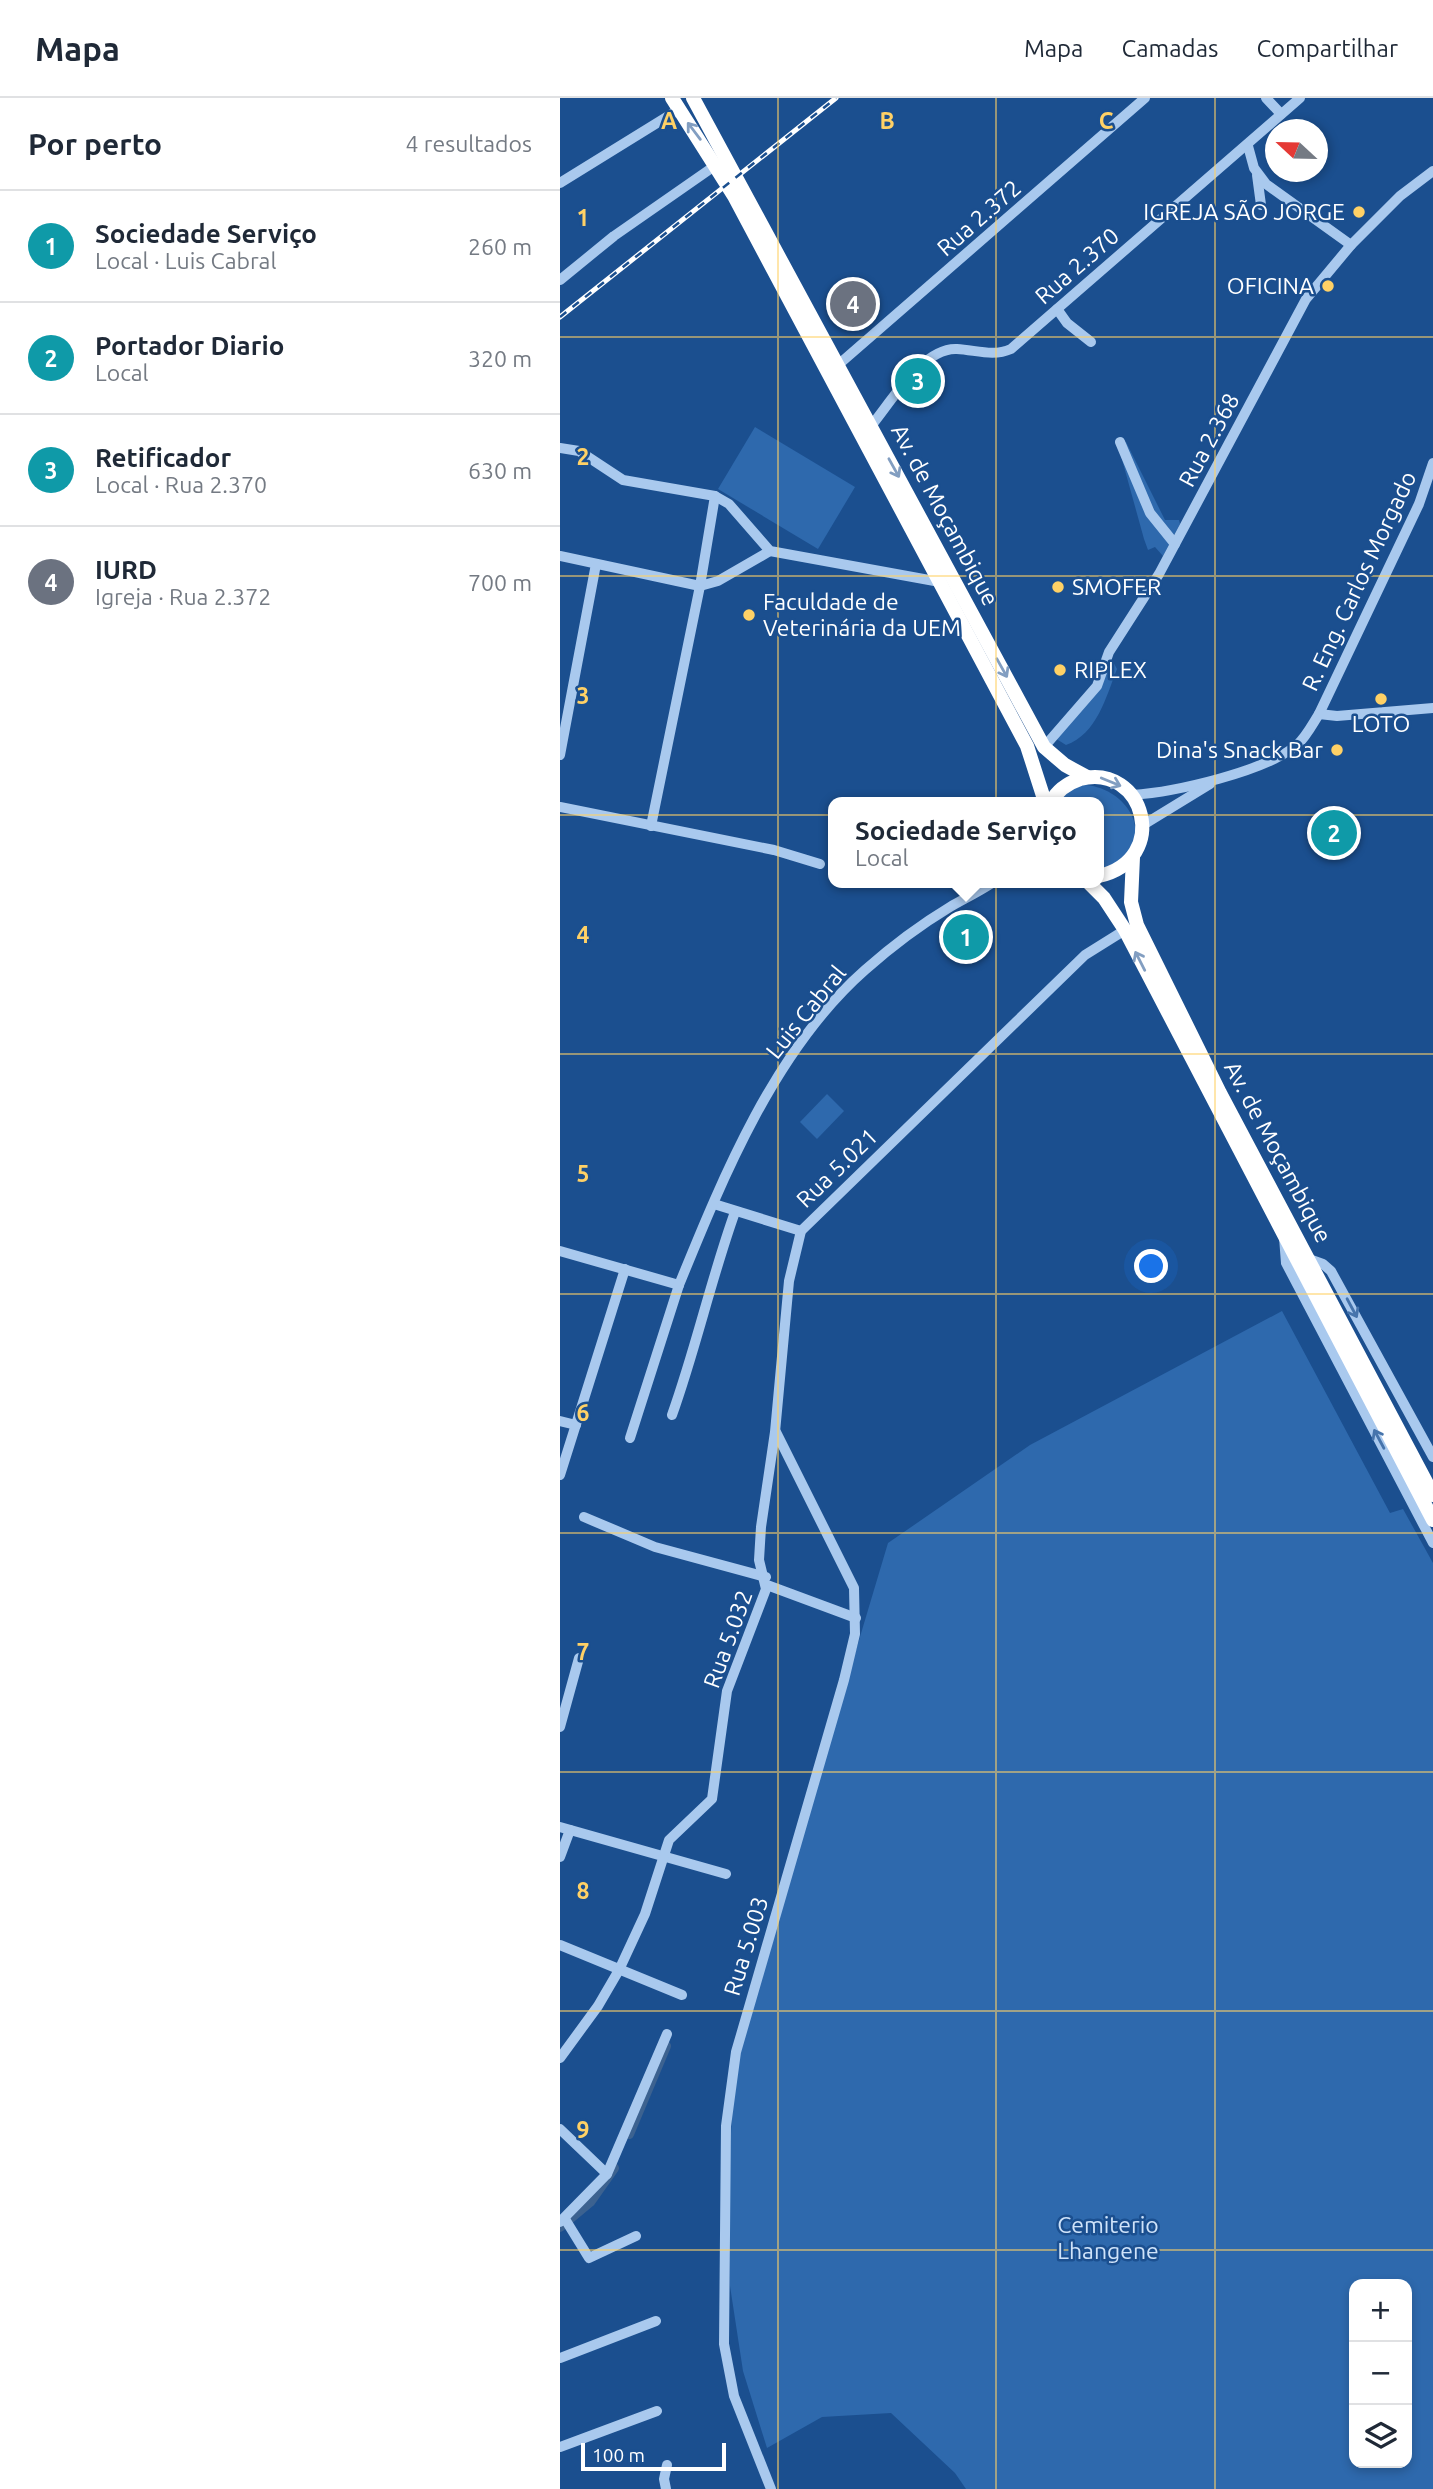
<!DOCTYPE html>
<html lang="pt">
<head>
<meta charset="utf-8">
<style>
  body { margin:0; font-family:Ubuntu,sans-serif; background:#f2f2f3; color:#1f2937 }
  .controls { position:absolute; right:21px; bottom:21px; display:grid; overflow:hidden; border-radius:14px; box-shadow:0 4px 10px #0003 }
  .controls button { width:63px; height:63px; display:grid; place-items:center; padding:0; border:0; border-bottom:2px solid #e0e1e3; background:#fff; color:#1f2937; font:35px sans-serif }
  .compass { position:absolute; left:705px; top:21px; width:63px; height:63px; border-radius:50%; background:#fff; box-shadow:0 4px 10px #0003; rotate:292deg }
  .scale { position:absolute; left:21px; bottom:18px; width:145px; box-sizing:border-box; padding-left:7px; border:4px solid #fff; border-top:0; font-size:19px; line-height:24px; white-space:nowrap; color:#fff; -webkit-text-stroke:5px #1b4f8f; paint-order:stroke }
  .you { position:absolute; left:592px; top:1169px; width:24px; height:24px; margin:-18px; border:5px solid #fff; border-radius:50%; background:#1a73e8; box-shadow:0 0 0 10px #1a73e833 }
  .badge { display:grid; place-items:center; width:46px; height:46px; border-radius:50%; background:#7c3aed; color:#fff; font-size:23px; font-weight:700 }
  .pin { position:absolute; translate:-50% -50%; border:4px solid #fff; box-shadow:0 2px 7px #0006 }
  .popup { position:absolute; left:268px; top:699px; width:276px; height:91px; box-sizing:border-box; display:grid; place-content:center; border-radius:14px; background:#fff; filter:drop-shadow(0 2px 5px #0005); font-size:23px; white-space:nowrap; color:#747a83 }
  .popup b { font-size:26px; color:#1f2937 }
  .popup::after { content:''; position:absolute; left:50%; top:100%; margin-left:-14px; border:14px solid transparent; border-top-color:#fff }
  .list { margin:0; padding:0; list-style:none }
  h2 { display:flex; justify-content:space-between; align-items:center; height:91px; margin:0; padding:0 28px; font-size:30px }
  h2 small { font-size:23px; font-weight:400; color:#747a83 }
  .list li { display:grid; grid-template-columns:46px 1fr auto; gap:21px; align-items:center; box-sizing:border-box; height:112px; padding:0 28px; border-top:2px solid #e0e1e3 }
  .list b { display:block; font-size:26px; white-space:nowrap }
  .list p { margin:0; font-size:23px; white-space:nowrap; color:#747a83 }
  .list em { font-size:23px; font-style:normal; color:#747a83 }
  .icon { flex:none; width:38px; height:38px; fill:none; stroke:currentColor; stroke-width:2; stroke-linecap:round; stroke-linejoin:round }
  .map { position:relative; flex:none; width:873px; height:2391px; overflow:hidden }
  header { display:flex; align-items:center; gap:42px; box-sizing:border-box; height:98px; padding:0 35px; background:#fff; border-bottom:2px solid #e0e1e3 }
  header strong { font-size:33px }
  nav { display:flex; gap:38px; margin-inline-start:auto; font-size:24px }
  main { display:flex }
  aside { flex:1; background:#fff }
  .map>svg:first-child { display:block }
</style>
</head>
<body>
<header>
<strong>Mapa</strong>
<nav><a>Mapa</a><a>Camadas</a><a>Compartilhar</a></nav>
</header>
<main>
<aside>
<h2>Por perto<small>4 resultados</small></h2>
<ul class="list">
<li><span class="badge" style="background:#0f9aa8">1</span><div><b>Sociedade Serviço</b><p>Local · Luis Cabral</p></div><em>260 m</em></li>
<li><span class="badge" style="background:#0f9aa8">2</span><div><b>Portador Diario</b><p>Local</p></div><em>320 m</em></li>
<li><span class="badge" style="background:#0f9aa8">3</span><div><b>Retificador</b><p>Local · Rua 2.370</p></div><em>630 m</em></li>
<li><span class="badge" style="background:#6b7280">4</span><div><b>IURD</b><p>Igreja · Rua 2.372</p></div><em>700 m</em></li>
</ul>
</aside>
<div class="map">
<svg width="873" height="2391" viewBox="0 0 873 2391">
  <rect width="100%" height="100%" fill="#1b4f8f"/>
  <!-- green -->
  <g fill="#2e69ad" fill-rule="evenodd">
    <polygon points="195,329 295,389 258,451 158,391"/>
    <polygon points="566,344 605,422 619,422 620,426 603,458 595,449 588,452 584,441 558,347"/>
    <path d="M551 560 557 571C546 599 537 636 506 647L490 637 538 589Z"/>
    <path d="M525 687C558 689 589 722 570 756 565 765 548 772 539 778V704H489L511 689Z"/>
    <polygon points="267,996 284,1013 257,1041 240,1024"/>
    <path d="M722 1213 830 1415 843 1411 873 1465V2391H406L395 2375 331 2315 262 2319 207 2350 183 2273 170 2188 169 2080 173 1991 188 1914 328 1445 470 1347ZM794 2186H847V2365H794Z"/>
  </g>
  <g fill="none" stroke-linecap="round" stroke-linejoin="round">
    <!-- canal -->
    <g stroke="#3c6290" stroke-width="10">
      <polyline points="69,2036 106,1948"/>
      <polyline points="0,2129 30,2104 54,2070"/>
    </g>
    <!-- minor -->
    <g stroke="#a9c9ee" stroke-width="10">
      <polyline points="706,0 721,16"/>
      <polyline points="688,48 694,70 706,86 791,147"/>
      <polyline points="697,77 701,107"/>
      <polyline points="0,85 118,12"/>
      <polyline points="0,182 54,138 156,67"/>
      <polyline points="497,211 507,225 531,244"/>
      <polyline points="278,267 585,0"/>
      <path d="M311 328C331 304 363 249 397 251 416 252 433 259 451 251L740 0"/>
      <polyline points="560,344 590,415 615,446"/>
      <polyline points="0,350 19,353 63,382 155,398 169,406 210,453 380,484"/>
      <polyline points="0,458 140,488 158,483 210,453"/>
      <polyline points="759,616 777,618 873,610"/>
      <polyline points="484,649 537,588 549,554 599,476 746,201 791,147 840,98 873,73"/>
      <polyline points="0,657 36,466"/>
      <path d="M572 697C615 694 704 674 737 647 746 639 752 627 759 616L859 406 873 365"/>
      <polyline points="0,709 214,752 260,766"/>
      <polyline points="583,727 650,686"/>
      <polyline points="91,728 140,488 155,398"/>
      <polyline points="154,1106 241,1133"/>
      <polyline points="724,1139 726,1165 873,1445"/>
      <path d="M0 1153 119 1187C163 1079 215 951 305 872 331 849 360 827 390 809 404 801 418 794 432 785"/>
      <polyline points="749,1161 763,1166 771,1173 873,1359"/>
      <path d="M112 1317C136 1250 151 1181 175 1114"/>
      <polyline points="0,1323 16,1327"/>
      <polyline points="70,1340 119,1187"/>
      <polyline points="0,1377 65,1171"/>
      <polyline points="24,1419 95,1449 206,1479"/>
      <polyline points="207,1487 296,1520"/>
      <polyline points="0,1629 19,1560"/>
      <polyline points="0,1729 166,1776"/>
      <polyline points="0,1759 10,1732"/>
      <polyline points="0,1847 122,1897"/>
      <polyline points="0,1960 38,1908 59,1872 85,1816 109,1742 152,1701 167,1593 206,1491 199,1462 201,1429 215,1334 229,1183 241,1133 525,857 565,832"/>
      <polyline points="0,2031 47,2076"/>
      <polyline points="5,2121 29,2160 76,2138"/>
      <polyline points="0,2124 47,2076 107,1936"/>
      <polyline points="0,2260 96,2223"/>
      <polyline points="0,2349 97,2313"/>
      <polyline points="106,2391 104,2381 107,2367"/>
      <polyline points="211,2391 174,2298 164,2246 166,2028 176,1954 284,1582 295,1536 294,1490 216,1334"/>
    </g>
    <!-- highway -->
    <g stroke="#fff" stroke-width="14">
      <polyline points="112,0 174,98 467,648 485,704"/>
      <polyline points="133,0 484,649 505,667 527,679"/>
      <path d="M491 704C497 693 508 685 520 681 585 664 611 762 539 778"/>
      <polyline points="573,759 571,804 577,827 660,995 873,1397"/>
      <polyline points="529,785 544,800 565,832 873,1422"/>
    </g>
    <defs>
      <polyline id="rail" points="0,219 276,0"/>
    </defs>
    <!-- rail casing -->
    <use href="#rail" stroke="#fff" stroke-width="5"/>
    <!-- rail -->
    <use href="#rail" stroke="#1b4f8f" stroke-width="2.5" stroke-dasharray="8" stroke-linecap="butt"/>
  </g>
  <!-- one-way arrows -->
  <defs><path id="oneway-shaft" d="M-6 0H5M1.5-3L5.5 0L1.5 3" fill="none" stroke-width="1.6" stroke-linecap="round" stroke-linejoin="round" transform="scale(1.75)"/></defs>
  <g stroke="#829ec1">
    <use href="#oneway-shaft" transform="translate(134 33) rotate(-127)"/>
    <use href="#oneway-shaft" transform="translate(334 370) rotate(61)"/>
    <use href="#oneway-shaft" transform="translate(442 570) rotate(61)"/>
    <use href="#oneway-shaft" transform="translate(551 684) rotate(22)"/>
    <use href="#oneway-shaft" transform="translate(580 863) rotate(-117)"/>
  </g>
  <g stroke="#4674ac">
    <use href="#oneway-shaft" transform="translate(792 1210) rotate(62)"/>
    <use href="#oneway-shaft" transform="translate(819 1341) rotate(-118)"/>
  </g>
  <!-- grid -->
  <path fill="none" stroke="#ffd166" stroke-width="2" stroke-opacity="0.55" d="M218 0V2391M436 0V2391M655 0V2391M0 239H873M0 478H873M0 717H873M0 956H873M0 1196H873M0 1435H873M0 1674H873M0 1913H873M0 2152H873"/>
  <!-- markers -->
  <g fill="#ffd166" stroke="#1b4f8f" stroke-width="2.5">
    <circle cx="799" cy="114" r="7"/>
    <circle cx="768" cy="188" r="7"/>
    <circle cx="498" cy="489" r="7"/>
    <circle cx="189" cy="517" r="7"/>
    <circle cx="500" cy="572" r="7"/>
    <circle cx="821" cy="601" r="7"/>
    <circle cx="777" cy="652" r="7"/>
  </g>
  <g text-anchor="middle" stroke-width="5" stroke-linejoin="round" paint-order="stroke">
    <!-- poi labels -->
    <g font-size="23" fill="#fff" stroke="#1b4f8f" text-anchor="end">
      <text x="785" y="122">IGREJA SÃO JORGE</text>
      <text x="754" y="196">OFICINA</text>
      <text x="512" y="497" text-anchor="start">SMOFER</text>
      <text x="203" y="512" text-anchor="start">Faculdade de<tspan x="203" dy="26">Veterinária da UEM</tspan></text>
      <text x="514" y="580" text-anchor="start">RIPLEX</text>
      <text x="821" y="634" text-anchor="middle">LOTO</text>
      <text x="763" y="660">Dina's Snack Bar</text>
    </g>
    <!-- street labels -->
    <g font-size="23" fill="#fff" stroke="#1b4f8f">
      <text transform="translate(419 120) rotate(-41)" y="8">Rua 2.372</text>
      <text transform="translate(517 168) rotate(-41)" y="8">Rua 2.370</text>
      <text transform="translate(649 342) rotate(-62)" y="8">Rua 2.368</text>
      <text transform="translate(385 417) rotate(62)" y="8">Av. de Moçambique</text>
      <text transform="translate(799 483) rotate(-65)" y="8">R. Eng. Carlos Morgado</text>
      <text transform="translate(246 914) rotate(-51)" y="8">Luis Cabral</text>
      <text transform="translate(718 1054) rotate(62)" y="8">Av. de Moçambique</text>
      <text transform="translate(277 1070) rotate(-44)" y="8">Rua 5.021</text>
      <text transform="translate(168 1541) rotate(-70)" y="8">Rua 5.032</text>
      <text transform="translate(186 1848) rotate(-73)" y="8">Rua 5.003</text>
    </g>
    <!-- park labels -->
    <g font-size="23" fill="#cfe3fa" stroke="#1b4f8f">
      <text x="548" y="2135">Cemiterio<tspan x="548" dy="26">Lhangene</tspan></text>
    </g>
  </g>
  <g font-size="23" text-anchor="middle" font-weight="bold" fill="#ffd166" stroke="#1b4f8f" stroke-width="5" stroke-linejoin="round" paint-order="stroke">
    <text x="109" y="31">A</text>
    <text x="327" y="31">B</text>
    <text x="546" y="31">C</text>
    <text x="23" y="128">1</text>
    <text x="23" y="367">2</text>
    <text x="23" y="606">3</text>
    <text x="23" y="845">4</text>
    <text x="23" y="1084">5</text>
    <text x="23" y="1323">6</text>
    <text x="23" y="1562">7</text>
    <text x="23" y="1801">8</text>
    <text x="23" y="2040">9</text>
  </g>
</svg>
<div class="controls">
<button>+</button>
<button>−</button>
<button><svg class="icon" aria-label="layers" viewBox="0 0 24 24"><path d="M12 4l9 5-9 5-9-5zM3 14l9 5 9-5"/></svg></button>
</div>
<svg class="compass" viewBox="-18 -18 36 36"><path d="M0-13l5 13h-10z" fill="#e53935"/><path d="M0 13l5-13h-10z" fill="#747a83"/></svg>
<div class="scale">100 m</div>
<div class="you"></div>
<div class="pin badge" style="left:406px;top:839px;background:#0f9aa8">1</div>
<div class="popup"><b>Sociedade Serviço</b>Local</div>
<div class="pin badge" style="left:774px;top:735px;background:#0f9aa8">2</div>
<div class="pin badge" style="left:358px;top:283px;background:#0f9aa8">3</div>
<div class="pin badge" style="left:293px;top:206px;background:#6b7280">4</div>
</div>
</main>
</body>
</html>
